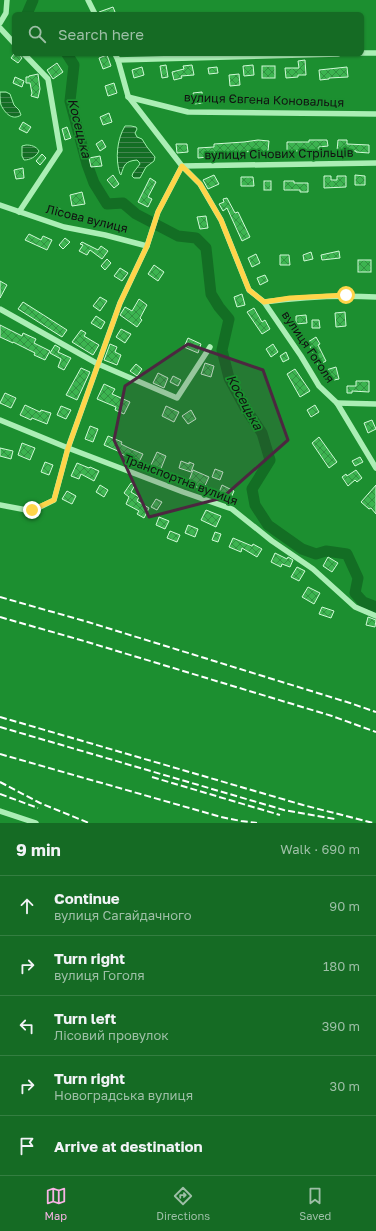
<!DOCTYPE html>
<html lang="en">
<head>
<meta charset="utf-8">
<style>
  body { margin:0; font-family:"Golos Text",sans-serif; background:#1e702c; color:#f1f3f6 }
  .stop { position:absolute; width:12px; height:12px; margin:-9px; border:3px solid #ffd54a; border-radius:50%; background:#fff }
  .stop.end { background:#ffd54a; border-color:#fff; box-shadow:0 1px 4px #0008 }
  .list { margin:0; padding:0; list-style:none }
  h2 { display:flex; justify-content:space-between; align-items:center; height:52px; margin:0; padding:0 16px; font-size:17px }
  h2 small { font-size:13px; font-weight:400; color:#9dbfa6 }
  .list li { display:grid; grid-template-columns:26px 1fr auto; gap:12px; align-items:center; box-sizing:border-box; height:60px; padding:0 16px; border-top:1px solid #347e41 }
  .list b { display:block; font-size:15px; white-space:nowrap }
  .list p { margin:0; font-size:13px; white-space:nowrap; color:#9dbfa6 }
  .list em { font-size:13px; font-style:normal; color:#9dbfa6 }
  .icon { flex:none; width:22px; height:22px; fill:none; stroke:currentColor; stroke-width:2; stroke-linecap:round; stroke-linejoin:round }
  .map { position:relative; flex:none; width:376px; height:823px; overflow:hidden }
  .search { position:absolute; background:#156b24; box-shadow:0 1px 3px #0004; left:12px; right:12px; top:12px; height:44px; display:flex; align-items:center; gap:10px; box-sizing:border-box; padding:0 14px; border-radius:6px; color:#9dbfa6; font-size:15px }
  .sheet { height:352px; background:#156b24 }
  nav { display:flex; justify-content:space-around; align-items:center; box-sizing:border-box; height:56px; border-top:1px solid #347e41; background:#156b24; font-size:11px; color:#9dbfa6 }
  nav a { display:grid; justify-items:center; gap:2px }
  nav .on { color:#f7b4e4 }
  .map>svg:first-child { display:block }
</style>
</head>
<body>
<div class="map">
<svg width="376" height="823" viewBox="0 0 376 823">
  <defs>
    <pattern id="water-rules" width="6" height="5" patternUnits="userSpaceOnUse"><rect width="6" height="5" fill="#136e24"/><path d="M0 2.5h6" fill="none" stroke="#448450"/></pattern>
    <pattern id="building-cross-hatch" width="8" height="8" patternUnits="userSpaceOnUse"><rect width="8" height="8" fill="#3cb450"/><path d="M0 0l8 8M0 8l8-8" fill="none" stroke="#319141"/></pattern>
  </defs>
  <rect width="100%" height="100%" fill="#1c8f30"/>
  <!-- water -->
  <g fill="url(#water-rules)" stroke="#9ef0aa">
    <path d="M0 92H6L10 94 14 105 19 110 21 115C12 121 5 113 1 105 0 102 0 96 0 92Z"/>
    <path d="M125 126H131L136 127 137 129 135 133 137 137 142 139 147 147 155 157 154 161 146 167 140 178H134L132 176 133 173 140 164 139 162 137 160C125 161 124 165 121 175L120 174C115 159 117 139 125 126Z"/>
    <path d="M26 145C31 145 36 146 39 151 36 157 30 160 24 160L22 156V146Z"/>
  </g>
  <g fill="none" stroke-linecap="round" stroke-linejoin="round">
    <!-- river -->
    <g stroke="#136e24" stroke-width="11">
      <polyline points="27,14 33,0"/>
      <polyline points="67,54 74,65 70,101 87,164 94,183 107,204 123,203 136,214 178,236 196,238 206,248 211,294 219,307 229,319 222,350 229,378 246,409 262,433 270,460 252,489 255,505 268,525 302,549 316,554 326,551 347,554 358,578 355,593 363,602 376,607"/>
    </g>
  </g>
  <!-- building -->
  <g fill="url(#building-cross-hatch)" stroke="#d1fad7">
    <polygon points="113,7 115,12 111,14 99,14 99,12"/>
    <polygon points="14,54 19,54 22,58 18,63 11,58"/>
    <polygon points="107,55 111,66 103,69 99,58"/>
    <polygon points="305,60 306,75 298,75 298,77 286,78 285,68 299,68 298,61"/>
    <polygon points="57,63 63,72 53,79 47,70"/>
    <polygon points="166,65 168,77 162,78 160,66"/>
    <polygon points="192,65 194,75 181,76 182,78 174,80 172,72 184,69 183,66"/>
    <polygon points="253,65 254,75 244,76 243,66"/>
    <rect x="262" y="66" width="13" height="12"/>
    <polygon points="142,67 144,75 134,78 132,70"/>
    <polygon points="217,67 218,73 209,74 208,68"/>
    <polygon points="347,67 348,77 329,78 329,79 320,80 319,70"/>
    <polygon points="38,74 40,89 38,98 31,96 32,93 30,83 26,83 26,77 29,77 29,76"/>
    <polygon points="239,74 240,85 230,86 229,75"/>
    <polygon points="15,77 24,81 22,87 13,83"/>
    <polygon points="114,83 117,93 108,96 105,86"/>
    <polygon points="202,92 203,103 194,104 193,93"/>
    <polygon points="109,113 112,122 103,125 100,117"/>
    <polygon points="23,122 31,127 27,133 19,129"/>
    <polygon points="67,127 71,138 65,140 62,129"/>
    <polygon points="102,140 106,147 100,151 96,144"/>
    <polygon points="258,140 269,141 268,151 207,153 208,157 198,158 198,148 214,147 214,144 244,142"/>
    <polygon points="309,140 327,140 328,146 319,147 319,151 287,151 287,142 309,142"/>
    <polygon points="338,140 347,140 347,144 369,145 369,153 356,152 356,151 337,151"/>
    <polygon points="176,144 187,144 188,152 177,153"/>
    <polygon points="42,154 46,158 40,165 36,161"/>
    <polygon points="100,156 102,166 91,167 89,158"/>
    <polygon points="23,168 24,178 16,179 14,170"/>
    <polygon points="113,175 119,184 114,188 107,180"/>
    <polygon points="214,175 219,184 208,189 203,180"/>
    <polygon points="355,175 365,176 365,185 355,185"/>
    <polygon points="324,176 331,176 331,180 337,180 337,176 346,176 346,187 324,188"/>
    <polygon points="241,177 253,177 254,186 241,186"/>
    <polygon points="150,178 156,182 148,197 152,199 148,207 138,202"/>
    <rect x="264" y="181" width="7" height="9"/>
    <polygon points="284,181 294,181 294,183 308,183 308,192 300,192 300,190 284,190"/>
    <polygon points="82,192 85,204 72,206 70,195"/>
    <polygon points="227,198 235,213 238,212 250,237 242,241 227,208 223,211 219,204 224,202 223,199"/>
    <polygon points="57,207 66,212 64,217 54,213"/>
    <polygon points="206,216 208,228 200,229 197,217"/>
    <polygon points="29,234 41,240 43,236 52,240 47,250 25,240"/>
    <polygon points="65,238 70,242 63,249 59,245"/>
    <polygon points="82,242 98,250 101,246 108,251 102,259 90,250 87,255 79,251 83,245 80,244"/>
    <polygon points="339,251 340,258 322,260 321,255"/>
    <polygon points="311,252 313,259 304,261 303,255"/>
    <polygon points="256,254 260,263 252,267 248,258"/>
    <polygon points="280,255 289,255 290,265 280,265"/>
    <polygon points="107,259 111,263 105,270 101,266"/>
    <rect x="358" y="260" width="13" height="12"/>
    <polygon points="154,265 164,272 158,281 148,274"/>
    <polygon points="120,268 128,273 122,281 114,276"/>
    <polygon points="265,275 268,281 260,285 257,278"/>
    <polygon points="0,281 7,285 0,298"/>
    <polygon points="242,294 245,305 237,307 234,297"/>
    <polygon points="100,297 107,301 100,311 93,306"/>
    <polygon points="139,299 147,305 140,318 142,320 137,327 120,315 125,307 132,311"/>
    <polygon points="23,302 67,330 62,337 18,309"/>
    <polygon points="254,308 262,322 265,320 270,329 262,334 247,312"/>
    <polygon points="345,312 346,326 336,327 335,313"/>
    <polygon points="306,315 307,323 296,324 296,316"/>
    <polygon points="96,316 105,322 101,329 91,323"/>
    <polygon points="312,320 319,320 320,328 312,328"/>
    <polygon points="0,325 22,336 23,333 36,339 34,343 50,351 45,360 34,355 35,353 13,342 13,343 0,337"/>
    <polygon points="121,329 131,334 125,343 116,337"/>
    <polygon points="81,330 86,333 84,336 99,345 93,355 72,342"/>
    <polygon points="316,337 320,344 318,345 326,361 318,365 308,342"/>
    <polygon points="188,338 201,344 198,353 184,347"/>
    <polygon points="110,344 117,347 115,352 121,355 117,365 104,360"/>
    <polygon points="273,344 278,352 271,357 266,349"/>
    <polygon points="55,345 60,348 58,352 71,358 64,370 58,367 61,359 50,353"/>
    <polygon points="286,352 289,359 283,362 280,356"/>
    <polygon points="205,363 214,366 211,377 201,374"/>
    <polygon points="136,364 142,369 137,376 130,371"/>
    <polygon points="336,367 339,379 329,381 326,370"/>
    <polygon points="81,368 90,372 77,400 66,395"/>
    <polygon points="295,369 310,391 300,397 287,374"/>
    <polygon points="158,373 168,378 164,388 153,383"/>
    <polygon points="173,376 181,380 178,386 170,382"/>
    <polygon points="356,381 369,381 369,392 352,391 352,393 347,393 347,386 356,386"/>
    <polygon points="104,384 115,389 112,394 130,402 124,414 115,410 116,407 97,399"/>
    <polygon points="5,393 16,398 11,408 0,403"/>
    <polygon points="25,405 40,412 41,410 51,413 47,424 32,418 31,420 20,415"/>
    <polygon points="315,405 319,412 311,417 307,410"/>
    <polygon points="61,406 71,410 66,419 57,415"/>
    <polygon points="166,406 179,412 174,422 162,416"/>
    <polygon points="191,410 196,419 188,424 182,416"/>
    <polygon points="372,420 376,429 368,433 364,423"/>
    <polygon points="90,426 98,429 93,442 85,439"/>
    <polygon points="108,436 122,442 121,444 129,448 143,454 138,464 127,459 128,457 119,453 120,452 104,445"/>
    <polygon points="319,437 337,462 329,468 312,443"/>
    <polygon points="22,443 35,448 30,460 18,455"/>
    <polygon points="0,448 13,451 11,459 0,456"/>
    <polygon points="157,452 166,456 160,471 150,467"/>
    <polygon points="360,457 363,462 355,466 352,461"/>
    <polygon points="181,461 189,464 189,462 194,464 191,472 179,468"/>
    <polygon points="45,462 53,465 49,475 41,472"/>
    <polygon points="77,463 89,468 90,467 99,471 94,481 81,474 79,479 71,476"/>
    <polygon points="215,469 223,472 220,480 212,477"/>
    <polygon points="193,470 209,477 203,490 188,483"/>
    <polygon points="356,470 362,478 357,482 355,480 348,486 342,477 346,474 347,476"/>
    <polygon points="131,483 135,485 131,492 139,497 137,501 149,508 144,518 137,514 139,511 126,504 129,497 124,493"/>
    <polygon points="100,485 108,490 104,497 96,492"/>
    <polygon points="222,485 234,491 230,500 218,495"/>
    <polygon points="376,485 376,514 371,508 369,509 361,502"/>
    <polygon points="67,491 76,496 72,504 62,499"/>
    <polygon points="156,499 162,502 157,510 151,507"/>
    <polygon points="206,510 221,516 216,527 201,520"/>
    <polygon points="159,517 169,521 165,529 156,525"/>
    <polygon points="188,525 198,529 195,537 185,533"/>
    <polygon points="170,531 180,535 177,542 167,538"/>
    <polygon points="215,532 221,534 218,542 212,540"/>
    <polygon points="233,538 252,546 253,544 262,549 257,557 242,548 241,552 229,547"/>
    <polygon points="275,553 287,559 288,557 293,560 290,567 282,564 281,567 271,562"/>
    <polygon points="328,557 338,563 332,572 323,566"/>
    <polygon points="297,567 305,571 299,581 291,577"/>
    <polygon points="308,587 320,593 314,604 302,597"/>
    <polygon points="322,607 334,611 331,618 319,614"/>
    <polygon points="368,617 376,620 375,627 366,625"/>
  </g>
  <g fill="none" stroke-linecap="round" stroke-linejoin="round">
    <!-- street -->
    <g stroke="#abeeb5" stroke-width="5.5">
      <polyline points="88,0 95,14"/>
      <polyline points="0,23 6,13 7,0"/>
      <polyline points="0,28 14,43"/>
      <polyline points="362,53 376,53"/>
      <polyline points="115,54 118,60 128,96 182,166 200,184 221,220 249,290 264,302 301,356 319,386 337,403 376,468"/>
      <polyline points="118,60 338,54"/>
      <polyline points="128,97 188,112 376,114"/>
      <polyline points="0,205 64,227 105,235 147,246"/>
      <polyline points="19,212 60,150 48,79 24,54"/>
      <path d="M264 302C301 297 338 295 376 297"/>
      <polyline points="0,309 98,364 177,398 210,347"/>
      <polyline points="337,403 376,404"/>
      <polyline points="0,420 68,448 183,492 232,509 272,541 313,569 355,607 376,616"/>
      <polyline points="0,505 32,511 54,500 68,448 120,303 147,246 158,212 182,166 376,163"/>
      <polyline points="0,811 36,823"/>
    </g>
    <!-- rail -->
    <g stroke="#fff" stroke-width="2" stroke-dasharray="7 3" stroke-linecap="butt">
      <polyline points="0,597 88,622 350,703 376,712"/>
      <polyline points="0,617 84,641 332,716 376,732"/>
      <polyline points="0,717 303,805 373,823"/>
      <polyline points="0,727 284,810 335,819"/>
      <polyline points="0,754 221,817 241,821 257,823"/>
      <polyline points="152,777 280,815"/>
      <polyline points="0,782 40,803 89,823"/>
      <polyline points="0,794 38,808"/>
    </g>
  </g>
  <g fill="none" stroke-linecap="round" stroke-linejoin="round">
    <!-- route -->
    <polyline stroke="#ffd54a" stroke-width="5" points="32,510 54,500 68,448 120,303 147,246 158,212 182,166 200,184 221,220 249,290 264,302 290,298 346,295"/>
  </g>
  <!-- marked area -->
  <path fill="#4c2740" fill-opacity="0.2" stroke="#4c2740" stroke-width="3" stroke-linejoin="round" d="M188 344 263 370 288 440 222 498 149 517 114 440 125 386Z"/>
  <g text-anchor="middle" stroke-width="3.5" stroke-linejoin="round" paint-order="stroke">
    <!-- street labels -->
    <g font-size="12" fill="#111" stroke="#1c8f30">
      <text transform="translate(264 100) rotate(2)" y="4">вулиця Євгена Коновальця</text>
      <text transform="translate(279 154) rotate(-1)" y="4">вулиця Січових Стрільців</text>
      <text transform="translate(87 219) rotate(14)" y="4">Лісова вулиця</text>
      <text transform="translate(308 347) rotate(56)" y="4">вулиця Гоголя</text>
      <text transform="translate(181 480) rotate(21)" y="4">Транспортна вулиця</text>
    </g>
    <!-- water labels -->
    <g font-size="13" font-style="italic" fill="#111" stroke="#1c8f30">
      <text transform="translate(80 128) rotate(76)" y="5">Косецька</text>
      <text transform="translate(245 402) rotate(61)" y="5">Косецька</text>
    </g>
  </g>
</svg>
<div class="stop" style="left:346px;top:295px"></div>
<div class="stop end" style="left:32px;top:510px"></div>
<div class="search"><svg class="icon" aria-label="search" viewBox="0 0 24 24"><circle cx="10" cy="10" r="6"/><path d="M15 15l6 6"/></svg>Search here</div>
</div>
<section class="sheet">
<h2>9 min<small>Walk · 690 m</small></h2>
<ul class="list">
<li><svg class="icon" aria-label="ahead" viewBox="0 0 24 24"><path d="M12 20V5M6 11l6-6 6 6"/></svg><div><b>Continue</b><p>вулиця Сагайдачного</p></div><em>90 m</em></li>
<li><svg class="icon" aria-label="right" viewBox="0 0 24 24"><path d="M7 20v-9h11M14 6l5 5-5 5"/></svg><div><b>Turn right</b><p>вулиця Гоголя</p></div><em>180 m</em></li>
<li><svg class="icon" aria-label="left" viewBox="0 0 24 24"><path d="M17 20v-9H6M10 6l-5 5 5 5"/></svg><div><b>Turn left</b><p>Лісовий провулок</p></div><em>390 m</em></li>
<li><svg class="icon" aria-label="right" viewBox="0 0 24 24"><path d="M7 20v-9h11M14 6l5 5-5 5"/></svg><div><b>Turn right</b><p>Новоградська вулиця</p></div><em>30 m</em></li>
<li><svg class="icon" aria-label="arrive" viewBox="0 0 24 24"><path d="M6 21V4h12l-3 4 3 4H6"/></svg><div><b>Arrive at destination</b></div></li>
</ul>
</section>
<nav>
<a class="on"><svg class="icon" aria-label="map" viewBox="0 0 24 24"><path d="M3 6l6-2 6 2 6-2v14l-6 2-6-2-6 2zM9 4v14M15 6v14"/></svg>Map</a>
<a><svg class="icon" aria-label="directions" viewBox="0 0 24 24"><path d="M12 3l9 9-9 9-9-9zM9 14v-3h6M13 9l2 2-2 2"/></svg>Directions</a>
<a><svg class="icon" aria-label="saved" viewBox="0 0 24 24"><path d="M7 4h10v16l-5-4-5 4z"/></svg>Saved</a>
</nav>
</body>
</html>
